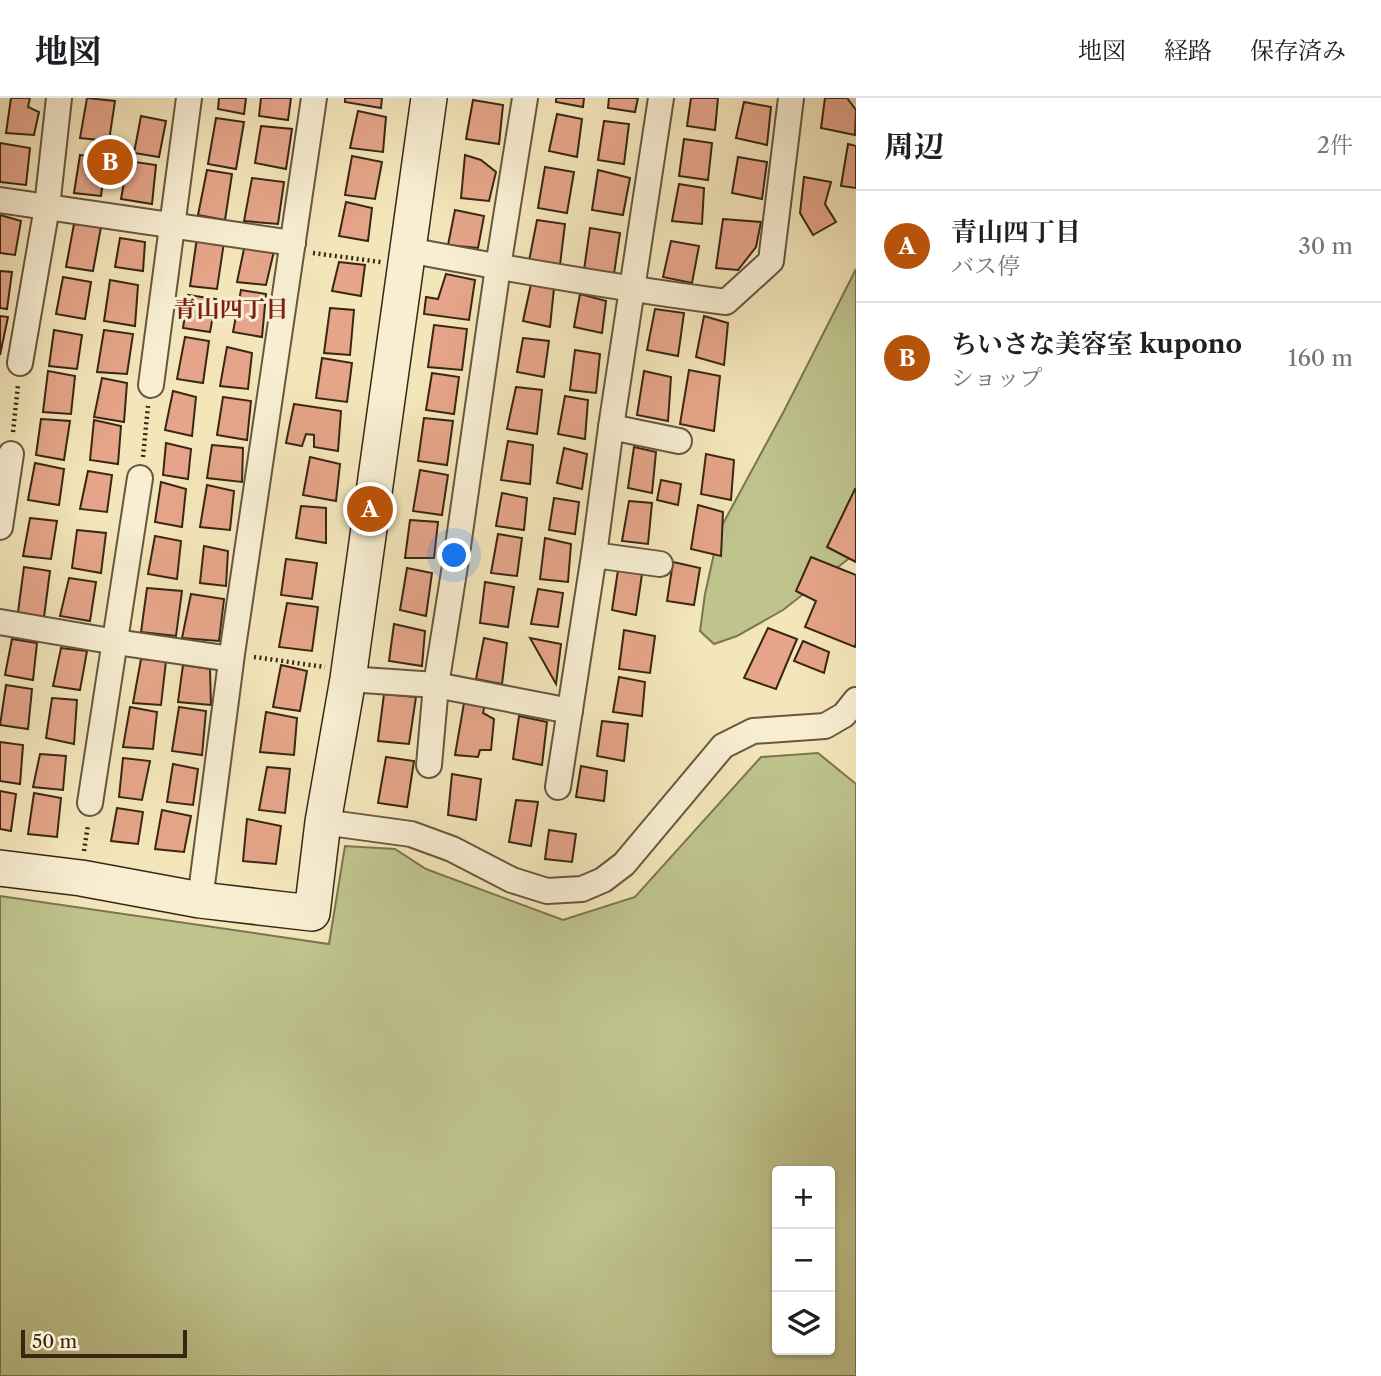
<!DOCTYPE html>
<html lang="ja">
<head>
<meta charset="utf-8">
<style>
  body { margin:0; font-family:"Libre Caslon Text","Noto Serif JP",serif; background:#f2f2f2; color:#202124 }
  .controls { position:absolute; right:21px; bottom:21px; display:grid; overflow:hidden; border-radius:7px; box-shadow:0 2px 5px #0004 }
  .controls button { width:63px; height:63px; display:grid; place-items:center; padding:0; border:0; border-bottom:2px solid #e0e0e0; background:#fff; color:#202124; font:35px sans-serif }
  .scale { position:absolute; left:21px; bottom:18px; width:166px; box-sizing:border-box; padding-left:7px; border:4px solid #392615; border-top:0; font-size:19px; line-height:24px; white-space:nowrap; color:#392615; -webkit-text-stroke:5px #f8efd3; paint-order:stroke }
  .you { position:absolute; left:455px; top:458px; width:24px; height:24px; margin:-18px; border:5px solid #fff; border-radius:50%; background:#1a73e8; box-shadow:0 0 0 10px #1a73e833 }
  .badge { display:grid; place-items:center; width:46px; height:46px; border-radius:50%; background:#b45309; color:#fff; font-size:23px; font-weight:700 }
  .pin { position:absolute; translate:-50% -50%; border:4px solid #fff; box-shadow:0 2px 7px #0006 }
  .list { margin:0; padding:0; list-style:none }
  h2 { display:flex; justify-content:space-between; align-items:center; height:91px; margin:0; padding:0 28px; font-size:30px }
  h2 small { font-size:23px; font-weight:400; color:#757577 }
  .list li { display:grid; grid-template-columns:46px 1fr auto; gap:21px; align-items:center; box-sizing:border-box; height:112px; padding:0 28px; border-top:2px solid #e0e0e0 }
  .list b { display:block; font-size:26px; white-space:nowrap }
  .list p { margin:0; font-size:23px; white-space:nowrap; color:#757577 }
  .list em { font-size:23px; font-style:normal; color:#757577 }
  .icon { flex:none; width:38px; height:38px; fill:none; stroke:currentColor; stroke-width:2; stroke-linecap:round; stroke-linejoin:round }
  .map { position:relative; flex:none; width:856px; height:1278px; overflow:hidden }
  header { display:flex; align-items:center; gap:42px; box-sizing:border-box; height:98px; padding:0 35px; background:#fff; border-bottom:2px solid #e0e0e0 }
  header strong { font-size:33px }
  nav { display:flex; gap:38px; margin-inline-start:auto; font-size:24px }
  main { display:flex }
  aside { flex:1; background:#fff }
  .map>svg:first-child { display:block }
</style>
</head>
<body>
<header>
<strong>地図</strong>
<nav><a>地図</a><a>経路</a><a>保存済み</a></nav>
</header>
<main>
<div class="map">
<svg width="856" height="1278" viewBox="0 0 856 1278">
  <rect width="100%" height="100%" fill="#f4e6bb"/>
  <filter id="stains"><feTurbulence type="fractalNoise" baseFrequency=".00286" numOctaves="4"/><feColorMatrix values="0 0 0 0 .2 0 0 0 0 .09 0 0 0 0 .02 0 0 0 .5 -.17"/></filter>
  <radialGradient id="worn" r=".72"><stop offset=".6" stop-color="#630" stop-opacity="0"/><stop offset="1" stop-color="#630" stop-opacity=".3"/></radialGradient>
  <!-- green -->
  <g fill="#bfc48d" stroke="#7c7551" stroke-width="2" fill-rule="evenodd">
    <polygon points="856,171 856,455 783,512 737,538 714,546 700,533 705,496 719,433 784,313"/>
    <path d="M818 655 856 686V1278H0V798L329 846 345 748 395 751 426 771 563 822 635 799 761 659ZM830 1073V1252H777V1073Z"/>
  </g>
  <!-- building -->
  <g fill="#e6a58a" stroke="#392615" stroke-width="2">
    <polygon points="11,0 30,0 28,9 39,14 34,37 6,35"/>
    <polygon points="87,0 115,3 109,43 80,40"/>
    <polygon points="219,0 246,0 244,16 218,11"/>
    <polygon points="261,0 291,0 288,22 259,18"/>
    <polygon points="345,0 382,0 381,10 345,4"/>
    <polygon points="556,0 584,0 583,9 556,4"/>
    <polygon points="609,0 638,0 635,14 608,10"/>
    <polygon points="691,0 718,0 715,32 687,28"/>
    <polygon points="825,0 847,0 856,12 855,37 821,30"/>
    <polygon points="473,2 503,7 499,46 466,41"/>
    <polygon points="744,4 771,9 767,47 736,40"/>
    <polygon points="358,13 386,19 383,54 350,50"/>
    <polygon points="557,16 582,21 577,59 549,53"/>
    <polygon points="141,18 166,23 159,59 134,55"/>
    <polygon points="216,20 244,24 236,71 208,66"/>
    <polygon points="604,23 629,26 624,66 598,62"/>
    <polygon points="261,28 292,31 286,71 255,65"/>
    <polygon points="684,41 712,45 708,82 679,78"/>
    <polygon points="0,45 30,50 26,87 0,84"/>
    <polygon points="848,46 856,48 856,90 841,88"/>
    <polygon points="80,57 106,61 101,98 74,95"/>
    <polygon points="465,57 481,62 496,74 489,103 461,100"/>
    <polygon points="352,58 382,64 375,101 345,97"/>
    <polygon points="738,59 767,64 762,101 732,95"/>
    <polygon points="128,63 156,67 152,106 121,101"/>
    <polygon points="545,69 574,74 567,115 538,110"/>
    <polygon points="207,72 232,76 225,122 198,117"/>
    <polygon points="598,72 630,80 623,117 592,112"/>
    <polygon points="804,79 831,84 825,106 836,124 813,137 800,115"/>
    <polygon points="252,80 284,84 278,126 244,123"/>
    <polygon points="679,86 704,90 702,126 672,123"/>
    <polygon points="346,104 372,110 368,143 339,138"/>
    <polygon points="455,112 484,118 478,150 448,147"/>
    <polygon points="0,117 21,123 15,157 0,155"/>
    <polygon points="723,121 761,124 756,149 738,172 716,170"/>
    <polygon points="537,122 565,126 560,167 529,163"/>
    <polygon points="74,126 101,129 93,173 66,169"/>
    <polygon points="590,130 620,135 614,176 584,172"/>
    <polygon points="120,140 145,144 143,173 115,169"/>
    <polygon points="197,140 224,144 217,191 190,188"/>
    <polygon points="671,143 699,148 692,185 663,179"/>
    <polygon points="245,146 274,153 266,187 237,184"/>
    <polygon points="339,164 365,167 361,198 332,193"/>
    <polygon points="0,173 12,174 7,211 0,210"/>
    <polygon points="446,176 475,182 469,222 424,216 426,199 438,201"/>
    <polygon points="63,179 91,184 85,221 56,216"/>
    <polygon points="110,182 138,187 135,228 104,223"/>
    <polygon points="531,186 554,190 550,229 523,223"/>
    <polygon points="241,192 266,196 262,239 233,234"/>
    <polygon points="580,196 606,203 602,235 574,229"/>
    <polygon points="188,197 216,201 210,234 183,230"/>
    <polygon points="330,210 354,212 350,257 324,255"/>
    <polygon points="655,211 684,215 678,258 647,252"/>
    <polygon points="0,218 8,219 0,257"/>
    <polygon points="704,218 728,225 724,267 696,259"/>
    <polygon points="434,227 467,231 462,272 428,269"/>
    <polygon points="54,232 82,237 77,271 49,268"/>
    <polygon points="104,232 133,236 127,276 97,274"/>
    <polygon points="185,239 209,243 203,285 177,281"/>
    <polygon points="523,240 549,243 544,279 517,274"/>
    <polygon points="227,249 252,255 248,291 220,288"/>
    <polygon points="575,252 600,256 596,295 570,292"/>
    <polygon points="322,260 352,265 347,304 316,300"/>
    <polygon points="689,272 720,278 714,333 680,326"/>
    <polygon points="48,273 75,278 71,316 43,314"/>
    <polygon points="644,273 671,279 668,323 637,317"/>
    <polygon points="432,275 459,279 454,316 426,312"/>
    <polygon points="102,280 127,285 124,324 94,319"/>
    <polygon points="516,289 542,292 537,336 507,331"/>
    <polygon points="173,293 196,299 192,338 165,332"/>
    <polygon points="565,298 588,302 585,341 558,336"/>
    <polygon points="223,299 251,303 247,342 217,337"/>
    <polygon points="294,306 341,313 338,353 314,349 314,337 306,336 302,348 286,345"/>
    <polygon points="424,320 453,323 447,367 418,363"/>
    <polygon points="41,321 70,323 64,362 36,357"/>
    <polygon points="94,322 121,328 118,366 90,362"/>
    <polygon points="508,343 533,347 530,386 501,382"/>
    <polygon points="166,345 191,351 188,381 163,377"/>
    <polygon points="212,347 243,350 242,384 207,380"/>
    <polygon points="634,349 656,354 652,395 628,390"/>
    <polygon points="564,350 587,356 582,391 557,385"/>
    <polygon points="706,356 734,362 731,402 701,396"/>
    <polygon points="310,359 340,366 336,403 303,397"/>
    <polygon points="35,365 64,371 59,407 28,402"/>
    <polygon points="420,372 448,377 442,417 413,413"/>
    <polygon points="88,373 112,377 107,414 80,411"/>
    <polygon points="661,382 681,386 678,407 657,402"/>
    <polygon points="161,384 186,391 182,429 155,424"/>
    <polygon points="207,387 234,393 230,432 200,429"/>
    <polygon points="855,391 856,391 856,464 827,449"/>
    <polygon points="502,395 527,400 524,432 496,428"/>
    <polygon points="554,400 579,404 575,436 549,432"/>
    <polygon points="629,403 652,405 648,446 622,443"/>
    <polygon points="698,407 723,414 721,458 691,451"/>
    <polygon points="301,408 326,410 326,445 296,440"/>
    <polygon points="30,420 57,423 51,461 23,458"/>
    <polygon points="410,422 438,424 434,460 405,460"/>
    <polygon points="77,432 106,435 101,475 72,470"/>
    <polygon points="498,436 522,440 517,478 491,475"/>
    <polygon points="155,438 181,443 177,481 148,476"/>
    <polygon points="545,440 571,446 568,484 540,481"/>
    <polygon points="204,448 228,453 226,488 200,485"/>
    <polygon points="811,459 856,477 856,545 855,549 805,529 816,503 796,493"/>
    <polygon points="286,461 317,465 312,501 281,497"/>
    <polygon points="673,464 700,470 694,507 667,503"/>
    <polygon points="24,469 50,473 44,519 18,514"/>
    <polygon points="407,470 432,475 426,518 400,512"/>
    <polygon points="618,472 642,476 636,517 612,512"/>
    <polygon points="69,480 96,484 90,523 60,518"/>
    <polygon points="485,484 514,489 508,529 480,525"/>
    <polygon points="147,490 182,493 176,538 141,534"/>
    <polygon points="538,491 563,495 558,529 531,526"/>
    <polygon points="191,496 224,501 219,543 182,540"/>
    <polygon points="287,505 318,509 312,553 279,549"/>
    <polygon points="394,526 425,533 422,568 389,563"/>
    <polygon points="768,530 797,541 776,591 744,580"/>
    <polygon points="624,532 655,538 650,575 619,571"/>
    <polygon points="484,540 507,545 502,586 476,581"/>
    <polygon points="530,540 561,546 556,586"/>
    <polygon points="12,541 37,545 33,582 5,577"/>
    <polygon points="803,543 829,554 824,575 794,563"/>
    <polygon points="61,550 87,553 80,592 53,588"/>
    <polygon points="141,561 166,563 161,607 133,605"/>
    <polygon points="183,567 210,571 211,607 178,604"/>
    <polygon points="281,567 307,573 300,613 273,609"/>
    <polygon points="619,579 645,584 642,618 613,614"/>
    <polygon points="6,587 32,591 28,631 0,627"/>
    <polygon points="384,596 416,599 409,646 378,643"/>
    <polygon points="52,600 77,602 74,646 46,640"/>
    <polygon points="464,605 485,606 483,615 494,621 491,652 480,652 478,659 455,657"/>
    <polygon points="130,609 157,614 153,651 123,649"/>
    <polygon points="179,609 206,613 202,657 172,653"/>
    <polygon points="266,614 297,620 294,657 260,654"/>
    <polygon points="519,618 547,624 542,667 513,661"/>
    <polygon points="602,623 628,626 624,663 597,658"/>
    <polygon points="0,644 23,647 20,686 0,683"/>
    <polygon points="40,656 66,658 63,692 33,689"/>
    <polygon points="386,659 414,663 407,709 378,705"/>
    <polygon points="123,660 150,663 142,702 119,699"/>
    <polygon points="173,666 198,671 193,707 167,704"/>
    <polygon points="581,668 607,673 604,703 576,699"/>
    <polygon points="267,669 290,671 285,715 259,712"/>
    <polygon points="452,676 481,681 476,722 448,717"/>
    <polygon points="0,693 16,696 11,733 0,731"/>
    <polygon points="34,695 61,700 57,739 28,736"/>
    <polygon points="516,702 538,704 531,748 509,744"/>
    <polygon points="117,710 143,714 138,746 111,743"/>
    <polygon points="162,712 191,718 184,754 155,751"/>
    <polygon points="247,721 281,728 276,766 243,763"/>
    <polygon points="549,732 576,736 572,764 545,761"/>
  </g>
  <g fill="none" stroke-linecap="round" stroke-linejoin="round">
    <defs>
      <g id="street">
        <polyline points="0,102 293,145"/>
        <path d="M408 152C514 172 619 190 726 204L771 163 791 0"/>
        <polyline points="20,265 47,109 59,0"/>
        <polyline points="151,287 189,0"/>
        <polyline points="611,329 679,343"/>
        <polyline points="0,429 11,356"/>
        <polyline points="594,457 660,466"/>
        <polyline points="0,524 116,544 231,561"/>
        <polyline points="348,581 436,587 570,613"/>
        <polyline points="429,667 436,587 457,455 498,169 525,0"/>
        <polyline points="558,689 594,457 611,329 661,0"/>
        <polyline points="90,705 140,380"/>
        <polyline points="323,724 411,736 452,751 512,782 547,793 582,791 603,782 624,766 723,648 753,633 825,628 844,617 856,602"/>
        <polyline points="200,802 232,556 314,0"/>
      </g>
      <polyline id="secondary" points="0,770 81,780 200,802 312,815 323,724 348,581 429,0"/>
    </defs>
    <!-- street casing -->
    <use href="#street" stroke="#68563e" stroke-width="28"/>
    <!-- secondary casing -->
    <use href="#secondary" stroke="#392615" stroke-width="38"/>
    <!-- path -->
    <g stroke="#392615" stroke-width="4.5" stroke-dasharray="2 3.5" stroke-linecap="butt">
      <polyline points="313,155 381,164"/>
      <polyline points="13,334 18,287"/>
      <polyline points="143,359 148,308"/>
      <polyline points="254,559 325,569"/>
      <polyline points="84,753 88,727"/>
    </g>
    <!-- street -->
    <use href="#street" stroke="#f8efd3" stroke-width="24"/>
    <!-- secondary -->
    <use href="#secondary" stroke="#f8efd3" stroke-width="35"/>
  </g>
  <g text-anchor="middle" stroke-width="6" stroke-linejoin="round" paint-order="stroke">
    <!-- neighbourhood labels -->
    <g font-size="23" font-weight="bold" fill="#7a1f14" stroke="#f8efd3">
      <text x="231" y="219">青山四丁目</text>
    </g>
  </g>
  <rect width="100%" height="100%" filter="url(#stains)"/>
  <rect width="100%" height="100%" fill="url(#worn)"/>
</svg>
<div class="controls">
<button>+</button>
<button>−</button>
<button><svg class="icon" aria-label="layers" viewBox="0 0 24 24"><path d="M12 4l9 5-9 5-9-5zM3 14l9 5 9-5"/></svg></button>
</div>
<div class="scale">50 m</div>
<div class="you"></div>
<div class="pin badge" style="left:370px;top:411px">A</div>
<div class="pin badge" style="left:110px;top:64px">B</div>
</div>
<aside>
<h2>周辺<small>2件</small></h2>
<ul class="list">
<li><span class="badge">A</span><div><b>青山四丁目</b><p>バス停</p></div><em>30 m</em></li>
<li><span class="badge">B</span><div><b>ちいさな美容室 kupono</b><p>ショップ</p></div><em>160 m</em></li>
</ul>
</aside>
</main>
</body>
</html>
